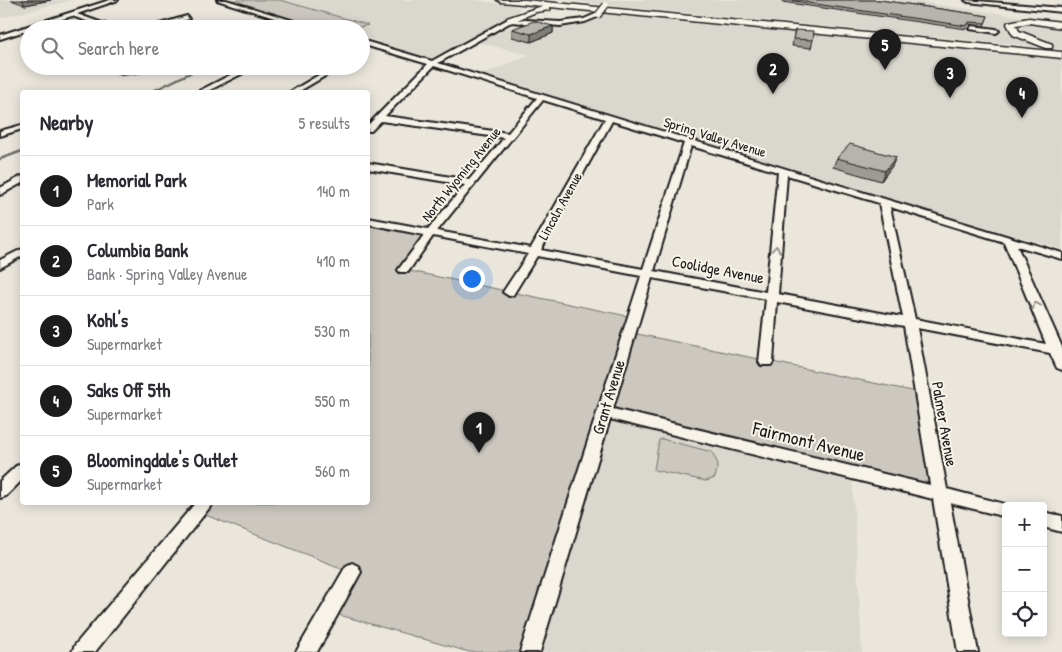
<!DOCTYPE html>
<html lang="en">
<head>
<meta charset="utf-8">
<style>
  body { margin:0; font-family:"Patrick Hand",sans-serif; background:#f2f2f3; color:#2b2b33 }
  .controls { position:absolute; right:15px; bottom:15px; display:grid; overflow:hidden; border-radius:5px; box-shadow:0 2px 12px #0003 }
  .controls button { width:45px; height:45px; display:grid; place-items:center; padding:0; border:0; border-bottom:1px solid #e1e1e2; background:#fff; color:#2b2b33; font:25px sans-serif }
  .you { position:absolute; left:471px; top:278px; width:18px; height:18px; margin:-12px; border:4px solid #fff; border-radius:50%; background:#1a73e8; box-shadow:0 0 0 8px #1a73e833 }
  .badge { display:grid; place-items:center; width:32px; height:32px; border-radius:50%; background:#1c1c1c; color:#fff; font-size:16px; font-weight:700 }
  .pin { position:absolute; translate:-50% -41px; filter:drop-shadow(0 1px 2px #0008) }
  .pin::after { content:''; position:absolute; top:26px; width:18px; height:15px; background:inherit; clip-path:polygon(0 0,100% 0,50% 100%) }
  .list { margin:0; padding:0; list-style:none }
  h2 { display:flex; justify-content:space-between; align-items:center; height:65px; margin:0; padding:0 20px; font-size:21px }
  h2 small { font-size:16px; font-weight:400; color:#7c7c81 }
  .list li { display:grid; grid-template-columns:32px 1fr auto; gap:15px; align-items:center; box-sizing:border-box; height:70px; padding:0 20px; border-top:1px solid #e1e1e2 }
  .list b { display:block; font-size:19px; white-space:nowrap }
  .list p { margin:0; font-size:16px; white-space:nowrap; color:#7c7c81 }
  .list em { font-size:16px; font-style:normal; color:#7c7c81 }
  .icon { flex:none; width:28px; height:28px; fill:none; stroke:currentColor; stroke-width:2; stroke-linecap:round; stroke-linejoin:round }
  .map { position:relative; flex:none; width:1062px; height:652px; overflow:hidden }
  .search { position:absolute; background:#fff; box-shadow:0 2px 12px #0003; left:20px; top:20px; width:350px; height:55px; display:flex; align-items:center; gap:12px; box-sizing:border-box; padding:0 18px; border-radius:28px; color:#7c7c81; font-size:19px }
  .panel { position:absolute; background:#fff; box-shadow:0 2px 12px #0003; left:20px; top:90px; width:350px; height:415px; border-radius:5px }
  .map>svg:first-child { display:block }
</style>
</head>
<body>
<div class="map">
<svg width="1062" height="652" viewBox="0 0 1062 652">
  <rect width="100%" height="100%" fill="#eae6dc"/>
  <filter id="ink" filterUnits="userSpaceOnUse"><feTurbulence type="fractalNoise" baseFrequency=".02" numOctaves="2"/><feDisplacementMap in="SourceGraphic" scale="10" xChannelSelector="R" yChannelSelector="G"/><feConvolveMatrix kernelMatrix="1 2 1 2 8 2 1 2 1" color-interpolation-filters="sRGB"/></filter>
  <g filter="url(#ink)">
    <!-- built -->
    <g fill="#dad7ce">
      <polygon points="0,0 73,0 0,18"/>
      <polygon points="280,0 474,0 516,6 520,9 507,20 429,59 361,36 361,29 355,29 367,24"/>
      <polygon points="567,0 904,0 1062,22 1062,49 623,7"/>
      <polygon points="610,12 1062,57 1062,249 816,178 479,76 529,55 477,42 495,31 522,25 555,27 587,24"/>
      <polygon points="603,412 852,473 862,652 530,652"/>
    </g>
    <!-- green -->
    <g fill="#ccc8c0" stroke="#74726e">
      <path d="M220 0H280L368 25C319 40 267 14 220 0Z"/>
      <polygon points="368,221 430,233 405,270 632,317 628,332 922,393 940,494 603,413 530,652 469,652 329,612 351,572 198,512 206,503 368,502"/>
      <polygon points="662,439 712,452 718,464 715,478 706,481 654,470 659,440"/>
    </g>
    <g fill="none" stroke-linecap="round" stroke-linejoin="round">
      <!-- stream-far1 -->
      <polyline stroke="#6d6c68" stroke-width="2" points="193,71 213,67"/>
      <!-- stream -->
      <g stroke="#6d6c68" stroke-width="2.5">
        <polyline points="151,92 196,70"/>
        <polyline points="0,159 22,151"/>
      </g>
      <defs>
        <g id="minor">
          <polygon points="110,0 118,0 77,14 119,29 110,29 72,16 0,39 0,35"/>
          <polygon points="217,0 226,0 320,29 310,29"/>
          <polygon points="965,0 1062,8 1062,12 968,2"/>
          <path d="M598 13 600 16 585 22 560 26 511 22 438 63 1062 253V259L1017 246 1062 347V370L1057 368 1050 353 917 328 947 489 1012 506H1006V517L950 503 978 652H958L933 499 610 419 540 652H520L641 276 537 256 513 295 509 296 503 292 528 254 433 236 408 272H400L398 270 424 235 368 224V218L428 229 465 185 368 169V163L469 180 504 138 381 121 371 131H368V125L428 64 361 44V40L432 61 508 19 560 22 584 19ZM434 66 537 98 508 133 385 116ZM543 100 605 119 531 248 437 231ZM612 121 684 143 643 269 541 250ZM691 146 778 172 766 292 654 271ZM787 175 879 203 903 317 778 294ZM890 207 1004 242 1046 344 915 319ZM652 278 766 299 759 362 761 365H771L773 362 777 302 904 326 930 485 613 409Z"/>
          <polygon points="187,16 189,19 154,29 143,29"/>
          <polygon points="972,26 996,29 999,31 996,33 970,29"/>
          <polygon points="102,66 112,66 123,70 147,68 150,70 122,74"/>
          <polygon points="248,66 257,66 206,92 197,92"/>
          <polygon points="334,66 342,66 298,92 290,92"/>
          <polygon points="22,125 22,129 0,136 0,131"/>
          <polygon points="22,176 22,183 0,195 0,188"/>
          <polygon points="22,249 22,256 0,268 0,260"/>
          <polygon points="22,464 22,480 6,496 0,498 0,481 16,466"/>
          <polygon points="196,502 214,502 95,652 72,652 75,645"/>
          <polygon points="1043,512 1062,516 1062,532 1043,527"/>
          <polygon points="352,563 358,566 361,572 317,652 296,652 346,566"/>
        </g>
        <g id="highway">
          <polygon points="497,0 525,0 1062,52 1062,58 550,7 550,10 536,12 510,23 507,22 507,18 542,6 501,2"/>
          <polygon points="1029,18 1062,22 1062,28 1029,23 1016,25 1019,31 1052,44 1052,48 1046,48 1013,35 1007,24 1008,22"/>
        </g>
      </defs>
      <!-- minor casing -->
      <use href="#minor" stroke="#1c1c1c" stroke-width="4"/>
      <!-- highway casing -->
      <use href="#highway" stroke="#1c1c1c" stroke-width="3"/>
      <!-- minor -->
      <use href="#minor" fill="#f7f3e8" fill-rule="evenodd"/>
      <!-- highway -->
      <use href="#highway" fill="#f7f3e8" fill-rule="evenodd"/>
      <defs>
        <polyline id="minor-bridge" points="598,15 606,5"/>
      </defs>
      <!-- minor-bridge casing -->
      <use href="#minor-bridge" stroke="#1c1c1c" stroke-width="8" stroke-linecap="butt"/>
      <!-- minor-bridge -->
      <use href="#minor-bridge" stroke="#f7f3e8" stroke-width="5.5"/>
    </g>
    <!-- wall -->
    <g fill="#9d9b94" stroke="#1c1c1c">
      <polygon points="11,0 51,0 25,5"/>
      <polygon points="783,0 880,0 988,16 984,26 968,24 966,29 782,2"/>
      <polygon points="553,26 553,33 531,42 512,37 512,29"/>
      <polygon points="795,30 813,40 811,48 792,46"/>
      <polygon points="896,157 892,166 881,181 833,167 837,158"/>
    </g>
    <!-- shaded-wall -->
    <g fill="#7f7e78" stroke="#1c1c1c">
      <polygon points="22,0 51,0 25,5"/>
      <polygon points="553,26 553,33 531,42 531,34"/>
      <polygon points="896,157 892,166 881,181 885,171"/>
    </g>
    <!-- building -->
    <g fill="#b6b4ac" stroke="#1c1c1c">
      <polygon points="788,0 880,0 988,16 985,23 969,22 967,26"/>
      <polygon points="534,21 553,26 531,34 512,29"/>
      <polygon points="795,30 814,31 813,40 793,39"/>
      <polygon points="850,144 896,157 885,171 837,158"/>
    </g>
    <!-- one-way arrows -->
    <defs><path id="oneway-chevron" d="M-2-3.5L2.5 0L-2 3.5" fill="none" stroke-width="1.6" stroke-linecap="round" stroke-linejoin="round" transform="scale(1.25)"/></defs>
    <g stroke="#94928c">
      <use href="#oneway-chevron" transform="translate(776 249) rotate(-85)"/>
      <use href="#oneway-chevron" transform="translate(1036 305) rotate(-113)"/>
    </g>
  </g>
  <g text-anchor="middle" stroke-width="4" stroke-linejoin="round" paint-order="stroke">
    <!-- far-street labels -->
    <g font-size="14" fill="#1c1c1c" stroke="#f7f3e8">
      <text transform="translate(715 137) rotate(17)" y="5">Spring Valley Avenue</text>
      <text transform="translate(461 174) rotate(-51)" y="5">North Wyoming Avenue</text>
      <text transform="translate(560 206) rotate(-61)" y="5">Lincoln Avenue</text>
    </g>
    <!-- street labels -->
    <g font-size="16" fill="#1c1c1c" stroke="#f7f3e8">
      <text transform="translate(718 269) rotate(11)" y="6">Coolidge Avenue</text>
      <text transform="translate(608 397) rotate(-73)" y="6">Grant Avenue</text>
      <text transform="translate(945 424) rotate(80)" y="6">Palmer Avenue</text>
    </g>
    <!-- near-street labels -->
    <g font-size="19" fill="#1c1c1c" stroke="#f7f3e8">
      <text transform="translate(809 441) rotate(14)" y="7">Fairmont Avenue</text>
    </g>
  </g>
</svg>
<div class="controls">
<button>+</button>
<button>−</button>
<button><svg class="icon" aria-label="locate" viewBox="0 0 24 24"><circle cx="12" cy="12" r="6"/><path d="M12 2v4M12 18v4M2 12h4M18 12h4"/></svg></button>
</div>
<div class="you"></div>
<div class="pin badge" style="left:479px;top:453px">1</div>
<div class="pin badge" style="left:773px;top:94px">2</div>
<div class="pin badge" style="left:950px;top:98px">3</div>
<div class="pin badge" style="left:1022px;top:118px">4</div>
<div class="pin badge" style="left:885px;top:70px">5</div>
<div class="search"><svg class="icon" aria-label="search" viewBox="0 0 24 24"><circle cx="10" cy="10" r="6"/><path d="M15 15l6 6"/></svg>Search here</div>
<section class="panel">
<h2>Nearby<small>5 results</small></h2>
<ul class="list">
<li><span class="badge">1</span><div><b>Memorial Park</b><p>Park</p></div><em>140 m</em></li>
<li><span class="badge">2</span><div><b>Columbia Bank</b><p>Bank · Spring Valley Avenue</p></div><em>410 m</em></li>
<li><span class="badge">3</span><div><b>Kohl's</b><p>Supermarket</p></div><em>530 m</em></li>
<li><span class="badge">4</span><div><b>Saks Off 5th</b><p>Supermarket</p></div><em>550 m</em></li>
<li><span class="badge">5</span><div><b>Bloomingdale's Outlet</b><p>Supermarket</p></div><em>560 m</em></li>
</ul>
</section>
</div>
</body>
</html>
